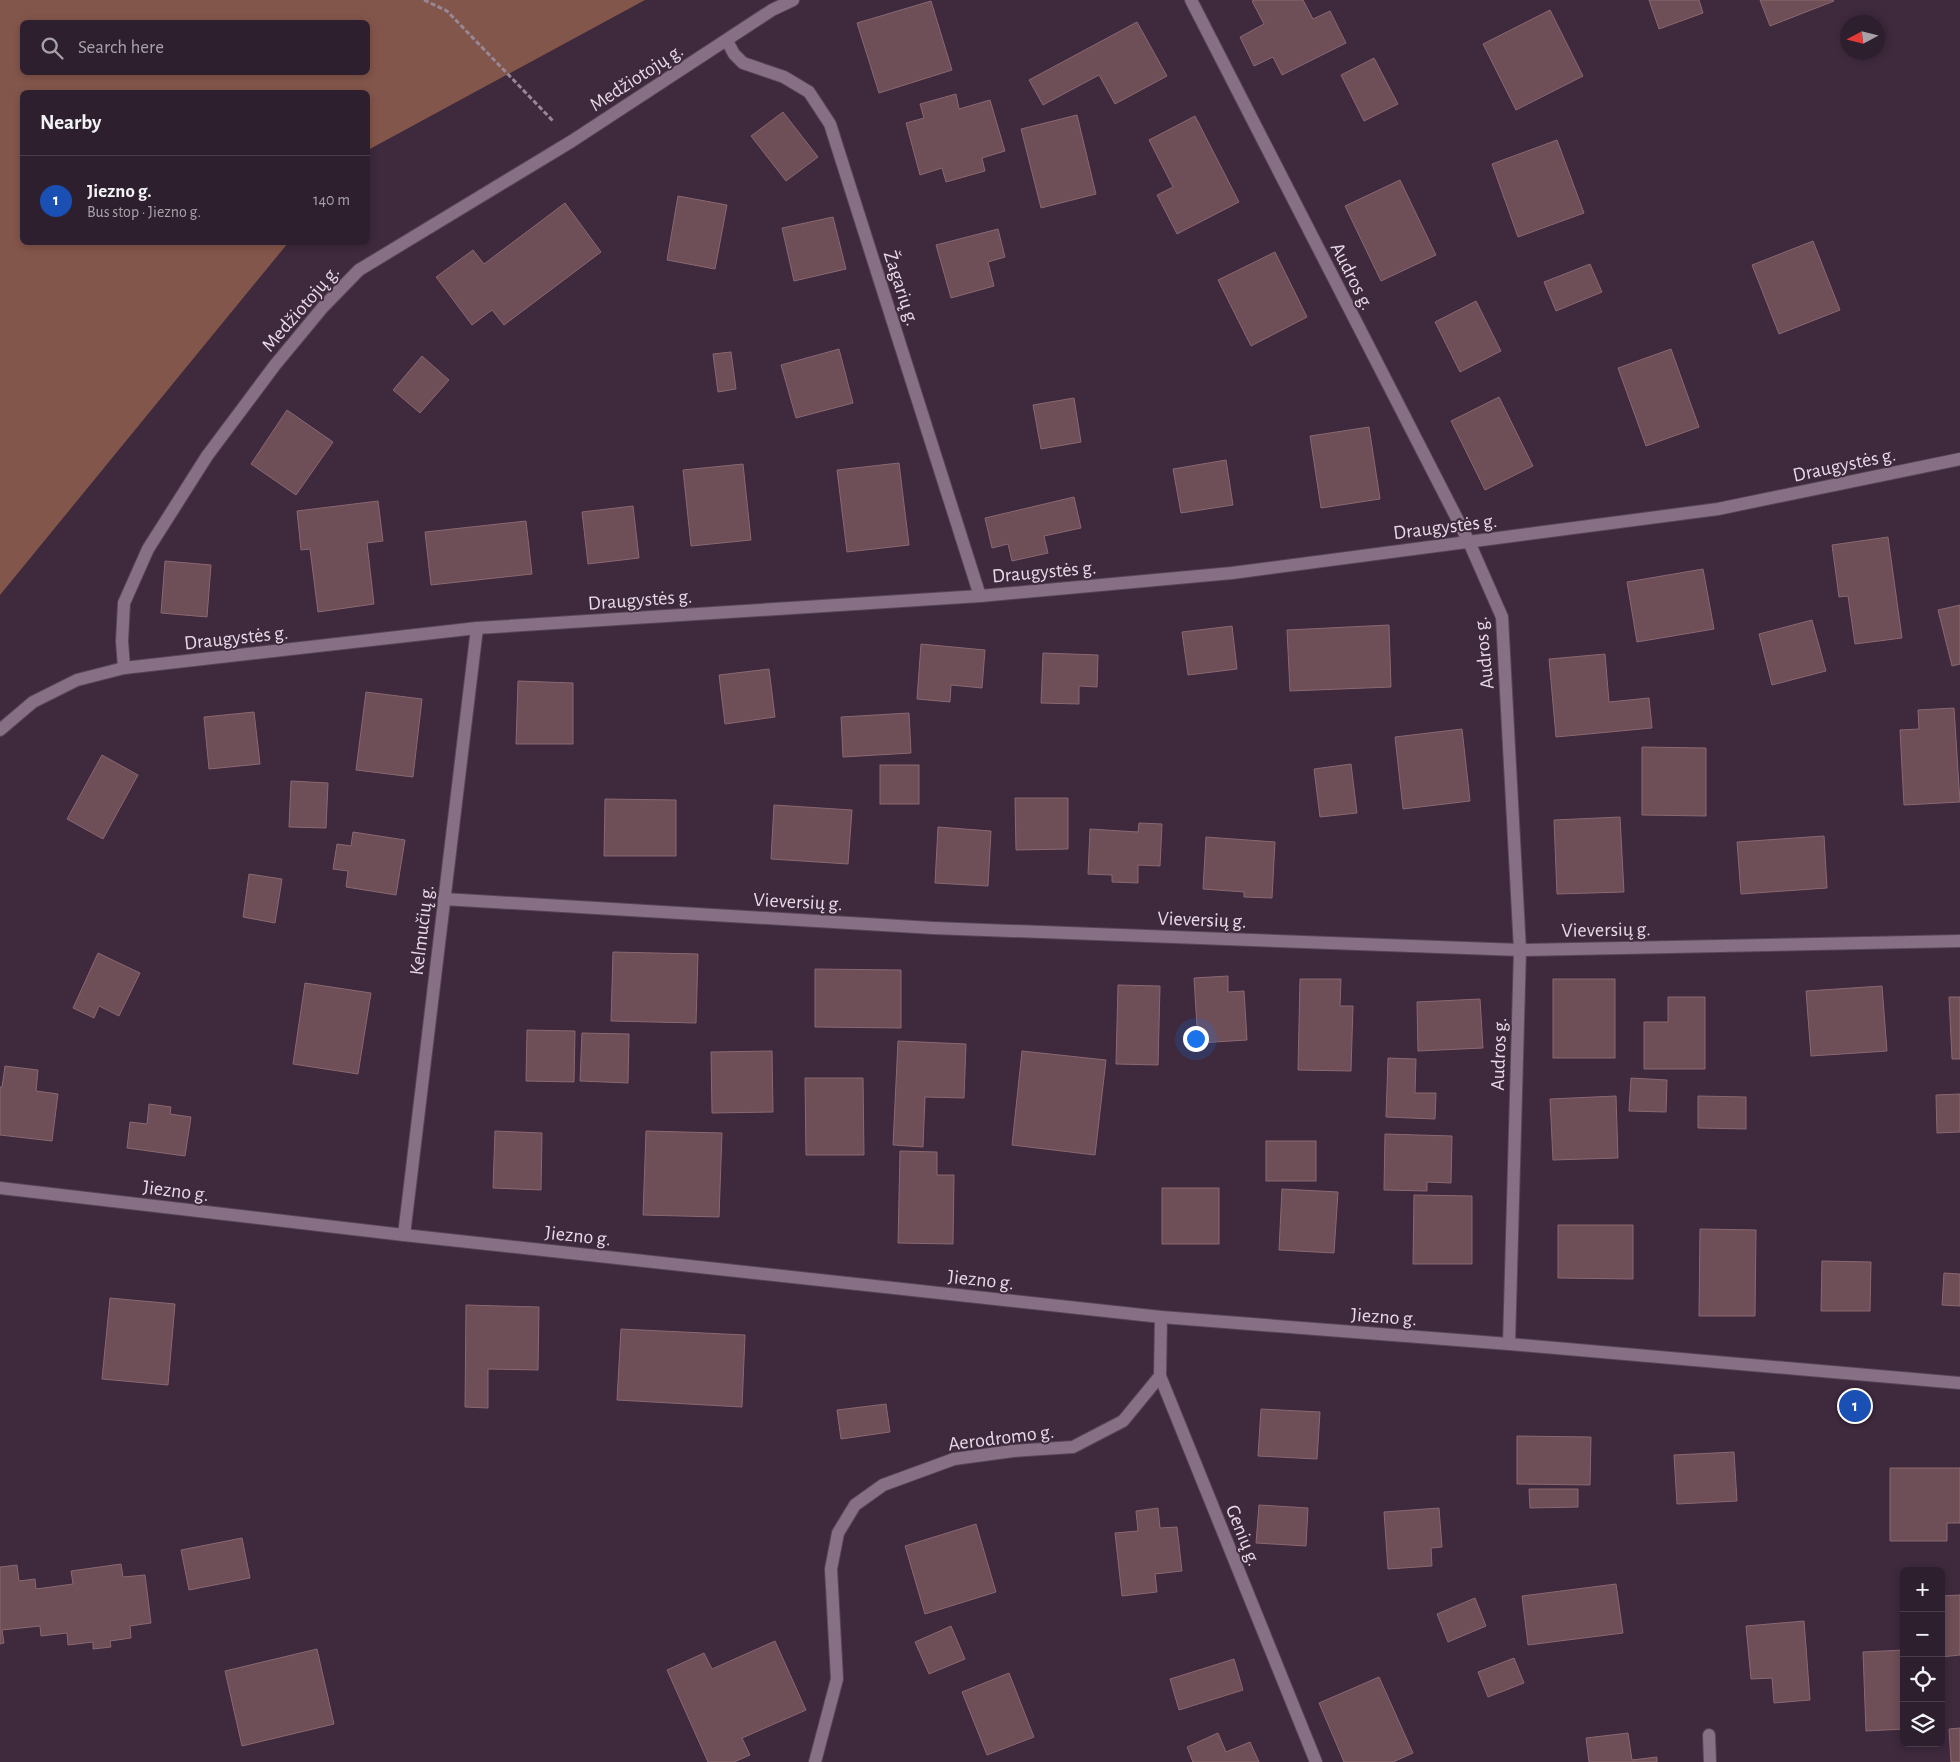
<!DOCTYPE html>
<html lang="en">
<head>
<meta charset="utf-8">
<style>
  body { margin:0; font-family:"Alegreya Sans",sans-serif; background:#362736; color:#f1f3f6 }
  .controls { position:absolute; right:15px; bottom:15px; display:grid; overflow:hidden; border-radius:8px; box-shadow:0 2px 8px #0003 }
  .controls button { width:45px; height:45px; display:grid; place-items:center; padding:0; border:0; border-bottom:1px solid #493d4a; background:#2e1f2e; color:#f1f3f6; font:25px sans-serif }
  .compass { position:absolute; left:1840px; top:15px; width:45px; height:45px; border-radius:50%; background:#2e1f2e; box-shadow:0 2px 8px #0003; rotate:263deg }
  .you { position:absolute; left:1195px; top:1038px; width:18px; height:18px; margin:-12px; border:4px solid #fff; border-radius:50%; background:#1a73e8; box-shadow:0 0 0 8px #1a73e833 }
  .badge { display:grid; place-items:center; width:32px; height:32px; border-radius:50%; background:#d93025; color:#fff; font-size:16px; font-weight:700 }
  .pin { position:absolute; translate:-50% -50%; border:2px solid #fff; box-shadow:0 1px 5px #0006 }
  .list { margin:0; padding:0; list-style:none }
  h2 { display:flex; justify-content:space-between; align-items:center; height:65px; margin:0; padding:0 20px; font-size:21px }
  h2 small { font-size:16px; font-weight:400; color:#a7a2aa }
  .list li { display:grid; grid-template-columns:32px 1fr auto; gap:15px; align-items:center; box-sizing:border-box; height:90px; padding:0 20px; border-top:1px solid #493d4a }
  .list b { display:block; font-size:19px; white-space:nowrap }
  .list p { margin:0; font-size:16px; white-space:nowrap; color:#a7a2aa }
  .list em { font-size:16px; font-style:normal; color:#a7a2aa }
  .icon { flex:none; width:28px; height:28px; fill:none; stroke:currentColor; stroke-width:2; stroke-linecap:round; stroke-linejoin:round }
  .map { position:relative; flex:none; width:1960px; height:1762px; overflow:hidden }
  .search { position:absolute; background:#2e1f2e; box-shadow:0 2px 8px #0003; left:20px; top:20px; width:350px; height:55px; display:flex; align-items:center; gap:12px; box-sizing:border-box; padding:0 18px; border-radius:8px; color:#a7a2aa; font-size:19px }
  .panel { position:absolute; background:#2e1f2e; box-shadow:0 2px 8px #0003; left:20px; top:90px; width:350px; height:155px; border-radius:8px }
  .map>svg:first-child { display:block }
</style>
</head>
<body>
<div class="map">
<svg width="1960" height="1762" viewBox="0 0 1960 1762">
  <rect width="100%" height="100%" fill="#3e293d"/>
  <!-- forest -->
  <path fill="#83564b" fill-rule="evenodd" d="M0 0H645L368 150V92H22V242L288 243 0 595ZM22 22H368V72H22Z"/>
  <!-- building -->
  <g fill="#6e4e57" stroke="#8a6871">
    <polygon points="1255,0 1303,0 1313,19 1330,11 1346,43 1282,75 1273,57 1254,66 1240,37 1264,24 1252,1"/>
    <polygon points="1649,0 1699,0 1703,13 1659,29"/>
    <polygon points="1760,0 1833,0 1834,1 1770,26"/>
    <polygon points="931,1 952,70 879,93 857,23"/>
    <polygon points="1550,10 1583,76 1516,110 1483,44"/>
    <polygon points="1137,22 1167,76 1115,104 1099,75 1043,105 1029,80"/>
    <polygon points="1374,58 1398,104 1364,121 1341,75"/>
    <polygon points="956,94 959,109 990,100 1005,151 982,158 985,171 946,182 942,168 920,175 906,123 924,118 920,104"/>
    <polygon points="783,112 818,157 786,181 751,136"/>
    <polygon points="1077,115 1096,194 1041,208 1021,129"/>
    <polygon points="1195,116 1239,202 1177,234 1157,195 1173,187 1149,140"/>
    <polygon points="1557,140 1584,213 1518,237 1492,164"/>
    <polygon points="1400,180 1436,255 1381,281 1345,206"/>
    <polygon points="678,196 727,205 715,269 667,260"/>
    <polygon points="565,203 601,252 504,325 492,310 472,325 436,277 473,250 484,264"/>
    <polygon points="833,217 846,269 794,281 782,228"/>
    <polygon points="998,229 1005,257 988,262 994,286 951,298 936,245"/>
    <polygon points="1813,241 1840,310 1779,334 1752,265"/>
    <polygon points="1275,252 1307,317 1251,346 1218,280"/>
    <polygon points="1590,264 1602,292 1556,311 1544,282"/>
    <polygon points="1476,301 1501,351 1460,372 1435,322"/>
    <polygon points="839,349 853,403 796,418 781,365"/>
    <polygon points="1671,349 1699,427 1646,446 1618,368"/>
    <polygon points="731,352 736,389 718,392 713,354"/>
    <polygon points="422,356 449,380 420,413 393,390"/>
    <polygon points="1499,397 1533,466 1485,490 1451,421"/>
    <polygon points="1074,398 1081,442 1041,449 1033,405"/>
    <polygon points="287,410 333,442 296,495 251,464"/>
    <polygon points="1369,427 1380,499 1321,508 1310,436"/>
    <polygon points="1226,460 1233,505 1181,513 1173,469"/>
    <polygon points="899,463 909,545 847,552 837,470"/>
    <polygon points="743,464 751,540 691,546 683,470"/>
    <polygon points="1074,497 1081,528 1044,536 1048,553 1012,561 1008,544 992,548 985,518"/>
    <polygon points="378,501 383,541 367,543 374,604 318,612 310,549 301,550 297,511"/>
    <polygon points="633,506 639,558 588,564 582,512"/>
    <polygon points="526,521 532,574 431,585 425,532"/>
    <polygon points="1888,537 1902,638 1855,644 1848,596 1839,597 1832,545"/>
    <polygon points="165,561 211,565 207,617 161,613"/>
    <polygon points="1703,569 1714,629 1637,642 1627,582"/>
    <polygon points="1960,605 1960,664 1952,666 1938,610"/>
    <polygon points="1812,620 1826,671 1772,685 1759,634"/>
    <polygon points="1389,625 1391,687 1290,691 1287,630"/>
    <polygon points="1232,626 1237,669 1188,675 1182,632"/>
    <polygon points="921,644 985,650 982,688 951,685 950,702 917,699"/>
    <polygon points="1043,653 1098,655 1097,687 1079,686 1079,704 1041,703"/>
    <polygon points="1605,654 1609,702 1649,698 1652,728 1556,737 1549,659"/>
    <polygon points="769,669 775,717 725,724 719,675"/>
    <polygon points="518,681 573,683 573,744 516,744"/>
    <polygon points="366,692 422,699 413,777 356,770"/>
    <polygon points="1954,708 1960,802 1904,805 1900,730 1919,729 1918,710"/>
    <polygon points="254,712 260,764 209,769 204,717"/>
    <polygon points="909,713 911,753 843,757 841,717"/>
    <polygon points="1462,729 1470,801 1403,809 1395,737"/>
    <polygon points="1642,747 1706,748 1706,816 1642,815"/>
    <polygon points="102,755 138,775 103,839 67,819"/>
    <polygon points="1351,764 1357,813 1320,817 1314,769"/>
    <rect x="880" y="765" width="39" height="39"/>
    <polygon points="291,781 328,783 326,828 289,827"/>
    <polygon points="1015,798 1068,798 1068,849 1016,850"/>
    <polygon points="605,799 676,800 676,856 604,856"/>
    <polygon points="774,805 852,810 848,864 771,859"/>
    <polygon points="1620,817 1624,892 1557,894 1554,820"/>
    <polygon points="1139,823 1162,824 1160,866 1138,865 1138,883 1112,882 1112,875 1088,874 1090,829 1138,832"/>
    <polygon points="938,827 991,831 988,886 935,883"/>
    <polygon points="353,832 405,840 396,895 346,887 348,871 333,869 337,844 351,846"/>
    <polygon points="1824,836 1827,888 1741,894 1737,842"/>
    <polygon points="1206,837 1275,842 1272,898 1244,897 1244,892 1203,889"/>
    <polygon points="249,874 282,879 275,923 243,917"/>
    <polygon points="613,952 698,954 696,1023 611,1021"/>
    <polygon points="98,953 140,973 119,1016 99,1006 94,1018 73,1008"/>
    <polygon points="815,969 901,970 901,1028 815,1027"/>
    <polygon points="1228,976 1228,992 1244,991 1247,1040 1198,1043 1194,978"/>
    <polygon points="1300,979 1341,979 1340,1006 1353,1006 1351,1071 1298,1070"/>
    <rect x="1553" y="979" width="62" height="79"/>
    <polygon points="305,983 371,993 358,1074 293,1064"/>
    <polygon points="1118,985 1160,986 1158,1065 1116,1064"/>
    <polygon points="1882,986 1887,1051 1811,1056 1806,991"/>
    <polygon points="1668,997 1705,997 1705,1069 1644,1069 1644,1022 1668,1022"/>
    <polygon points="1949,997 1960,997 1960,1059 1952,1059"/>
    <polygon points="1480,999 1483,1048 1418,1051 1417,1002"/>
    <polygon points="527,1030 575,1031 574,1082 526,1081"/>
    <polygon points="582,1033 629,1034 628,1083 580,1081"/>
    <polygon points="898,1041 966,1044 964,1098 925,1097 923,1147 893,1145"/>
    <polygon points="772,1051 773,1112 712,1113 711,1052"/>
    <polygon points="1022,1051 1106,1060 1095,1155 1012,1145"/>
    <polygon points="1388,1058 1416,1059 1415,1093 1436,1093 1435,1119 1386,1117"/>
    <polygon points="5,1066 38,1070 36,1091 58,1094 52,1141 0,1135 0,1087 2,1087"/>
    <polygon points="805,1078 863,1078 864,1155 806,1155"/>
    <polygon points="1631,1078 1667,1080 1666,1112 1629,1111"/>
    <polygon points="1960,1094 1960,1132 1937,1133 1936,1095"/>
    <polygon points="1616,1096 1618,1158 1553,1160 1550,1099"/>
    <polygon points="1698,1096 1746,1097 1746,1129 1698,1128"/>
    <polygon points="149,1104 171,1107 170,1114 191,1117 185,1156 127,1148 130,1122 147,1124"/>
    <polygon points="495,1131 542,1133 541,1190 493,1188"/>
    <polygon points="646,1131 722,1133 719,1217 643,1215"/>
    <polygon points="1385,1134 1452,1136 1451,1183 1427,1182 1427,1191 1384,1190"/>
    <rect x="1266" y="1141" width="50" height="40"/>
    <polygon points="900,1151 937,1152 937,1175 954,1175 953,1244 898,1243"/>
    <rect x="1162" y="1188" width="57" height="56"/>
    <polygon points="1282,1189 1338,1192 1334,1253 1279,1250"/>
    <polygon points="1414,1195 1472,1196 1472,1264 1413,1264"/>
    <polygon points="1558,1225 1633,1225 1633,1279 1558,1278"/>
    <polygon points="1700,1229 1756,1230 1755,1316 1699,1316"/>
    <polygon points="1822,1261 1871,1262 1870,1311 1821,1311"/>
    <polygon points="1944,1273 1960,1274 1960,1306 1942,1305"/>
    <polygon points="110,1298 175,1304 168,1385 102,1379"/>
    <polygon points="466,1305 539,1307 538,1370 488,1369 488,1408 465,1407"/>
    <polygon points="621,1329 745,1335 742,1407 617,1400"/>
    <polygon points="886,1404 890,1432 841,1439 837,1410"/>
    <polygon points="1261,1409 1320,1412 1317,1459 1258,1456"/>
    <polygon points="1517,1436 1591,1437 1590,1485 1517,1484"/>
    <polygon points="1734,1452 1737,1501 1677,1504 1674,1455"/>
    <polygon points="1890,1468 1960,1468 1960,1523 1947,1523 1947,1541 1890,1541"/>
    <polygon points="1529,1489 1578,1489 1578,1507 1530,1508"/>
    <polygon points="1259,1505 1308,1508 1306,1546 1256,1543"/>
    <polygon points="1158,1508 1160,1528 1177,1527 1182,1571 1155,1574 1157,1592 1122,1596 1115,1533 1138,1531 1136,1511"/>
    <polygon points="1439,1508 1442,1547 1431,1548 1432,1566 1388,1569 1384,1512"/>
    <polygon points="976,1524 996,1592 925,1614 905,1546"/>
    <polygon points="242,1538 250,1578 189,1590 181,1550"/>
    <polygon points="121,1564 123,1577 145,1575 151,1623 130,1626 131,1638 110,1641 111,1647 93,1649 93,1642 68,1645 67,1633 41,1636 40,1626 2,1630 4,1643 0,1644 0,1567 17,1565 19,1581 35,1579 36,1589 73,1584 71,1571"/>
    <polygon points="1616,1584 1623,1633 1528,1645 1522,1596"/>
    <polygon points="1960,1595 1960,1655 1941,1657 1941,1596"/>
    <polygon points="1475,1598 1486,1626 1448,1642 1437,1614"/>
    <polygon points="1804,1621 1810,1700 1774,1703 1772,1678 1751,1679 1746,1626"/>
    <polygon points="951,1626 965,1659 929,1674 915,1642"/>
    <polygon points="775,1641 806,1710 742,1738 750,1755 734,1762 708,1762 667,1670 704,1653 712,1669"/>
    <polygon points="317,1649 334,1724 242,1746 225,1671"/>
    <polygon points="1904,1650 1904,1729 1866,1731 1863,1652"/>
    <polygon points="1514,1658 1524,1683 1488,1697 1478,1672"/>
    <polygon points="1234,1659 1243,1690 1179,1710 1170,1679"/>
    <polygon points="1009,1673 1034,1737 987,1755 962,1692"/>
    <polygon points="1379,1677 1413,1753 1393,1762 1344,1762 1319,1703"/>
    <polygon points="1960,1728 1960,1762 1951,1762 1949,1729"/>
    <polygon points="1218,1733 1226,1752 1250,1742 1259,1762 1193,1762 1187,1747"/>
    <polygon points="1628,1733 1632,1760 1657,1757 1657,1762 1589,1762 1586,1738"/>
  </g>
  <g fill="none" stroke-linecap="round" stroke-linejoin="round">
    <defs>
      <g id="street">
        <polyline points="1191,0 1469,542 1502,617 1520,950 1509,1344"/>
        <polyline points="727,41 734,54 743,63 784,77 809,92 830,124 980,596"/>
        <polyline points="124,668 122,641 124,603 148,549 207,456 275,365 323,307 359,270 572,141 772,10 793,0"/>
        <polyline points="0,730 33,702 77,680 124,668 477,628 980,596 1232,573 1718,509 1960,459"/>
        <polyline points="444,899 933,928 1520,950 1960,941"/>
        <polyline points="0,1188 404,1235 1161,1317 1509,1344 1960,1383"/>
        <polyline points="404,1235 477,628"/>
        <polyline points="1161,1317 1160,1376 1316,1762"/>
        <polyline points="1709,1735 1710,1762"/>
        <polyline points="815,1762 837,1679 831,1569 838,1533 855,1505 883,1485 954,1459 1013,1451 1073,1447 1123,1421 1160,1376"/>
      </g>
    </defs>
    <!-- street casing -->
    <use href="#street" stroke="#574556" stroke-width="14"/>
    <!-- path -->
    <polyline stroke="#988797" stroke-width="3" stroke-dasharray="5 2.5" stroke-linecap="butt" points="424,0 447,11 554,122"/>
    <!-- street -->
    <use href="#street" stroke="#876f86" stroke-width="12"/>
  </g>
  <g text-anchor="middle" stroke-width="4" stroke-linejoin="round" paint-order="stroke">
    <!-- street labels -->
    <g font-size="20" fill="#e7d9e6" stroke="#3e293d">
      <text transform="translate(636 77) rotate(-33)" y="7">Medžiotojų g.</text>
      <text transform="translate(1353 276) rotate(63)" y="7">Audros g.</text>
      <text transform="translate(902 288) rotate(72)" y="7">Žagarių g.</text>
      <text transform="translate(300 308) rotate(-49)" y="7">Medžiotojų g.</text>
      <text transform="translate(1844 464) rotate(-12)" y="7">Draugystės g.</text>
      <text transform="translate(1445 526) rotate(-7)" y="7">Draugystės g.</text>
      <text transform="translate(1044 571) rotate(-5)" y="7">Draugystės g.</text>
      <text transform="translate(640 599) rotate(-4)" y="7">Draugystės g.</text>
      <text transform="translate(236 637) rotate(-6)" y="7">Draugystės g.</text>
      <text transform="translate(1483 653) rotate(-96)" y="7">Audros g.</text>
      <text transform="translate(798 901) rotate(3)" y="7">Vieversių g.</text>
      <text transform="translate(1202 919) rotate(2)" y="7">Vieversių g.</text>
      <text transform="translate(1606 929) rotate(-1)" y="7">Vieversių g.</text>
      <text transform="translate(421 930) rotate(-83)" y="7">Kelmučių g.</text>
      <text transform="translate(1498 1054) rotate(-88)" y="7">Audros g.</text>
      <text transform="translate(176 1190) rotate(7)" y="7">Jiezno g.</text>
      <text transform="translate(578 1235) rotate(6)" y="7">Jiezno g.</text>
      <text transform="translate(981 1279) rotate(6)" y="7">Jiezno g.</text>
      <text transform="translate(1384 1316) rotate(4)" y="7">Jiezno g.</text>
      <text transform="translate(1001 1437) rotate(-7)" y="7">Aerodromo g.</text>
      <text transform="translate(1244 1535) rotate(68)" y="7">Genių g.</text>
    </g>
  </g>
</svg>
<div class="controls">
<button>+</button>
<button>−</button>
<button><svg class="icon" aria-label="locate" viewBox="0 0 24 24"><circle cx="12" cy="12" r="6"/><path d="M12 2v4M12 18v4M2 12h4M18 12h4"/></svg></button>
<button><svg class="icon" aria-label="layers" viewBox="0 0 24 24"><path d="M12 4l9 5-9 5-9-5zM3 14l9 5 9-5"/></svg></button>
</div>
<svg class="compass" viewBox="-18 -18 36 36"><path d="M0-13l5 13h-10z" fill="#e53935"/><path d="M0 13l5-13h-10z" fill="#a7a2aa"/></svg>
<div class="you"></div>
<div class="pin badge" style="left:1855px;top:1406px;background:#1a4fb4">1</div>
<div class="search"><svg class="icon" aria-label="search" viewBox="0 0 24 24"><circle cx="10" cy="10" r="6"/><path d="M15 15l6 6"/></svg>Search here</div>
<section class="panel">
<h2>Nearby<small></small></h2>
<ul class="list">
<li><span class="badge" style="background:#1a4fb4">1</span><div><b>Jiezno g.</b><p>Bus stop · Jiezno g.</p></div><em>140 m</em></li>
</ul>
</section>
</div>
</body>
</html>
